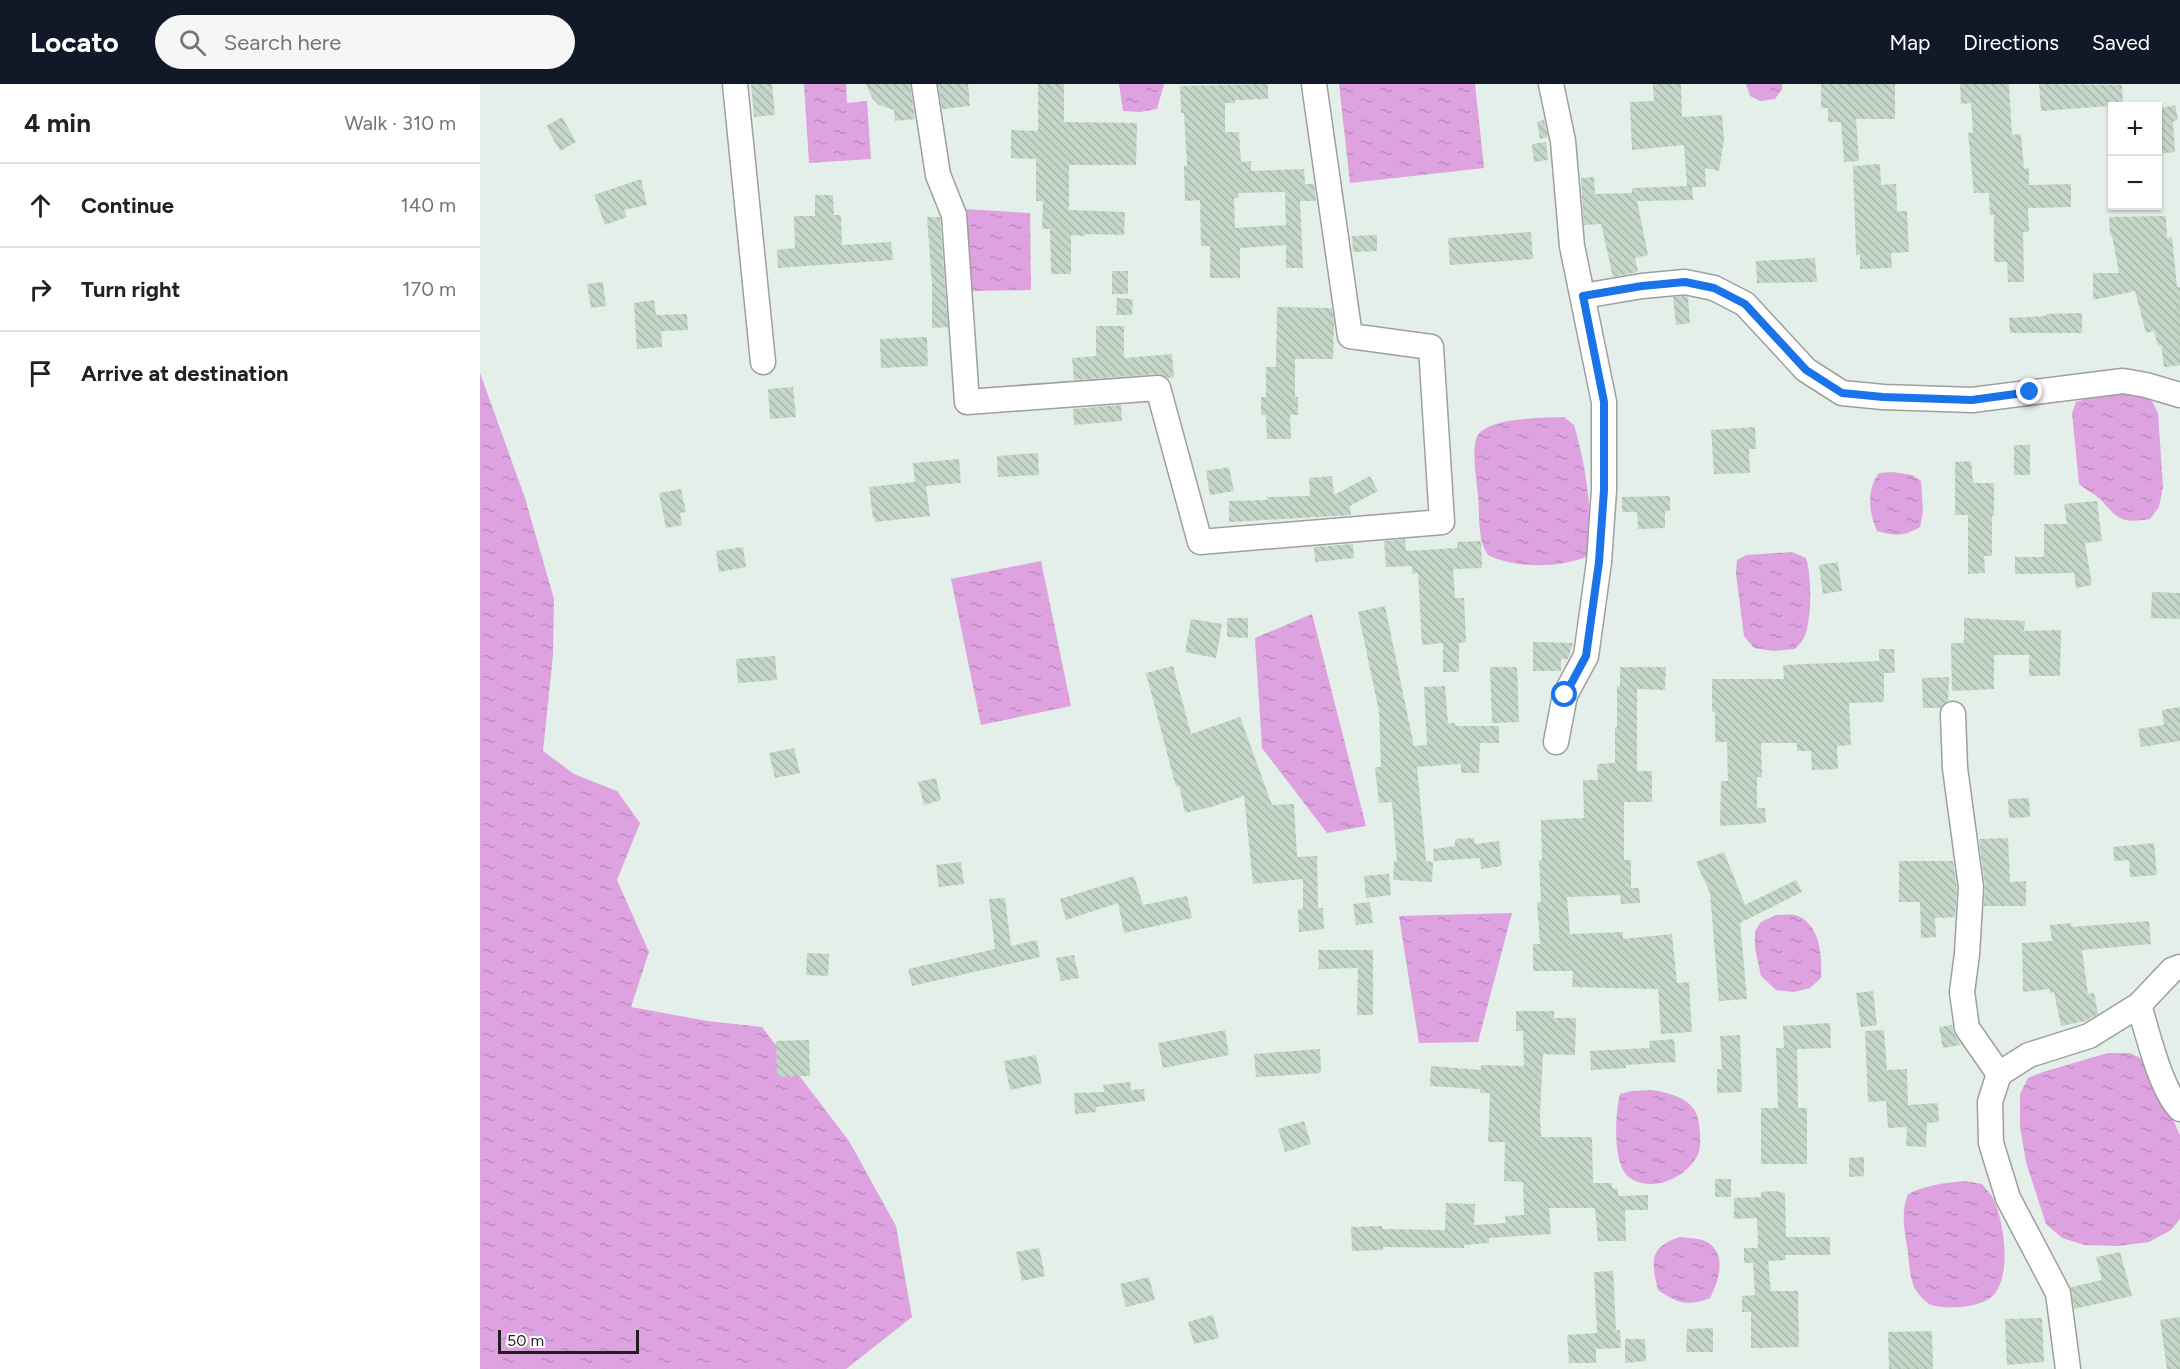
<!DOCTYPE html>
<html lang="en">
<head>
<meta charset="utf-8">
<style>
  body { margin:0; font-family:Figtree,sans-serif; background:#f6f6f6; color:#202124 }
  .controls { position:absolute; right:18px; top:18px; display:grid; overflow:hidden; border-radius:0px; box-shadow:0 2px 4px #0004 }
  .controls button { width:54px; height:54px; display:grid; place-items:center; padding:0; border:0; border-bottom:2px solid #e0e0e0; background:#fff; color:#202124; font:30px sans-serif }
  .scale { position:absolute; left:18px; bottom:15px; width:141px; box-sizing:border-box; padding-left:6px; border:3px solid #1e1e1e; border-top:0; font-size:16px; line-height:21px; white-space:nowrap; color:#1e1e1e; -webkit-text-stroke:4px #fff; paint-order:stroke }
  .stop { position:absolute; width:18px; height:18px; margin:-14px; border:4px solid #1a73e8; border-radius:50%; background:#fff }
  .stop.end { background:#1a73e8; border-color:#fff; box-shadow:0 2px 6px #0008 }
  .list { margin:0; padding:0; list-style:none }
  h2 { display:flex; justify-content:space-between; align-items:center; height:78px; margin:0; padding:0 24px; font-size:26px }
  h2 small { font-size:20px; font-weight:400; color:#757577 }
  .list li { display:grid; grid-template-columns:39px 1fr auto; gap:18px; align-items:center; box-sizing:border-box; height:84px; padding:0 24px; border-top:2px solid #e0e0e0 }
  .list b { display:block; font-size:22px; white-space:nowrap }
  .list em { font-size:20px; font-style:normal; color:#757577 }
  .icon { flex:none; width:33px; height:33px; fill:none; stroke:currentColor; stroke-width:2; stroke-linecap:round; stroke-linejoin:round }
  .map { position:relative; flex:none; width:1700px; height:1285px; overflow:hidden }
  header { display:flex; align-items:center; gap:36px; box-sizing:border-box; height:84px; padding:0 30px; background:#111827; color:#fff }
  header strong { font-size:28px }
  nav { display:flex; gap:33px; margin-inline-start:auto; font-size:21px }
  .search { width:420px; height:54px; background:#f6f6f6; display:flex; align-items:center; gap:15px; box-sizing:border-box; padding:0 21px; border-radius:33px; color:#757577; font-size:22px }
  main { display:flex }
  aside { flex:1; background:#fff }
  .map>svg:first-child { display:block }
</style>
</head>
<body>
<header>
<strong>Locato</strong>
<div class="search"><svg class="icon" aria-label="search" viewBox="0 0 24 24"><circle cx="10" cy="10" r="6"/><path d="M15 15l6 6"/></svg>Search here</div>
<nav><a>Map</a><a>Directions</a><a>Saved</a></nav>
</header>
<main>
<aside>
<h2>4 min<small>Walk · 310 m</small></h2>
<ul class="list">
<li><svg class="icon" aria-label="ahead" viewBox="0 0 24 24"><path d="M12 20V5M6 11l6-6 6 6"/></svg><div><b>Continue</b></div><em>140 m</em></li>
<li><svg class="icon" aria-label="right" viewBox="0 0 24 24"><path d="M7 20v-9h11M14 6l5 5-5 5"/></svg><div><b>Turn right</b></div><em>170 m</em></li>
<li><svg class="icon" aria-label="arrive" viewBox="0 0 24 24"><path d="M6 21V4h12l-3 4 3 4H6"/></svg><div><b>Arrive at destination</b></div></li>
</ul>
</aside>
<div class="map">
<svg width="1700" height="1285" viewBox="0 0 1700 1285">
  <defs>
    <pattern id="water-ripples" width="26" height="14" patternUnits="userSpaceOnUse" patternTransform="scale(1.5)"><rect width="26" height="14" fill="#dda2df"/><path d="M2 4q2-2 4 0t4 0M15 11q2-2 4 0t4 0" fill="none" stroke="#bd8bbf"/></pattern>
    <pattern id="building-back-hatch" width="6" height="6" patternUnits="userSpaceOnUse" patternTransform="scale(1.5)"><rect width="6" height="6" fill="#c3d6c7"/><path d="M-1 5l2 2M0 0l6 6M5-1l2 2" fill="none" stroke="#a7b7aa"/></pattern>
  </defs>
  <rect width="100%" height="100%" fill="#e3efe8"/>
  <!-- water -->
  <g fill="url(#water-ripples)">
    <polygon points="324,0 366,0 367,19 387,17 391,75 329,79"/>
    <polygon points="639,0 684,0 677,25 660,28 643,27"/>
    <polygon points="859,0 995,0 1004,84 870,99"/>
    <polygon points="1266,0 1302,0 1302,5 1295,15 1280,17 1270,12"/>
    <polygon points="485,125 550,129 551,206 487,207"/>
    <polygon points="0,289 45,414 74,515 73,571 63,667 94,690 137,707 160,739 137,796 169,868 151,923 227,937 282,943 369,1057 416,1142 432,1233 366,1285 0,1285"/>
    <path d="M1639 310H1657L1672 317 1678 329 1683 403 1679 423 1670 435C1644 439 1639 437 1623 418 1617 411 1606 406 1599 400L1592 329 1596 318 1609 314Z"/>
    <path d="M1084 333 1094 341C1106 382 1113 429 1109 472 1079 484 1037 485 1008 471 997 456 1000 430 998 412 997 397 991 367 997 353 1006 333 1064 334 1084 333Z"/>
    <path d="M1412 388 1432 391 1441 397 1443 428 1440 443C1422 453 1416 452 1397 447 1389 429 1386 406 1399 389Z"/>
    <path d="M1312 468 1326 474C1332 491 1332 537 1324 554 1322 558 1317 562 1315 565L1293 567 1274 564 1264 552 1256 490 1257 476 1266 471Z"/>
    <polygon points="561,477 591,622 501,641 471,495"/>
    <polygon points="832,530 886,742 847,749 782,664 775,554"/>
    <polygon points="1032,829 998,958 939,959 919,832"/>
    <path d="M1296 831C1302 831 1310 830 1315 831 1341 839 1342 873 1341 894L1330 904 1314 908 1296 906 1281 892 1275 864V847L1281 838Z"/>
    <polygon points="1628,969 1650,969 1666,977 1700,1051 1700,1135 1691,1146 1669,1158 1638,1162 1605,1161 1582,1154 1566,1140 1546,1078 1540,1043 1540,1010 1548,994 1563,988"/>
    <path d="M1171 1006C1191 1009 1217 1015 1219 1040 1220 1050 1222 1063 1217 1072 1206 1094 1172 1109 1150 1094 1132 1082 1135 1029 1140 1010L1152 1007Z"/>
    <path d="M1485 1097 1502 1100C1505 1104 1510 1109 1513 1114 1524 1138 1531 1185 1516 1208 1506 1224 1468 1226 1451 1221 1446 1219 1438 1210 1435 1205 1430 1195 1429 1179 1428 1169 1425 1149 1420 1129 1428 1110 1446 1101 1464 1099 1485 1097Z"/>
    <path d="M1200 1153C1208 1154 1218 1154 1225 1157 1248 1168 1239 1197 1230 1214 1207 1223 1197 1219 1178 1206 1171 1177 1169 1163 1200 1153Z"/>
  </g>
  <!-- building -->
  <g fill="url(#building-back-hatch)" fill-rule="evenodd">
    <polygon points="271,0 292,0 295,31 274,33"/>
    <polygon points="386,0 430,0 435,35 415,37 414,26 399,21 392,14"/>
    <polygon points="458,0 488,0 490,22 462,25"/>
    <polygon points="558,0 584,0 584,38 657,39 656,81 589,81 589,126 645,128 644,151 605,150 605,152 591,151 591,190 571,190 570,145 562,145 563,117 556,117 556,75 531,74 531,46 558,47"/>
    <path d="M788 0V15L755 16V19H745V48H759L761 78 771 77V87L824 85 825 100H834L836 117H820L823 184H806V161L760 164V194H730V162H721L720 116 705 117 704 82H707L704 29H701L700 2ZM805 108 806 141 755 144 754 114H759L758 109Z"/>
    <polygon points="1173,0 1201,0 1202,33 1242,31 1244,56 1239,87 1225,84 1226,103 1212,103 1213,116 1157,117 1168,171 1155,174 1158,188 1133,193 1121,140 1104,141 1101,94 1114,93 1115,110 1152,109 1152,104 1207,102 1204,61 1152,66 1150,18 1174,17"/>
    <polygon points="1341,0 1415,0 1415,35 1376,35 1379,77 1364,78 1361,38 1348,38 1348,24 1341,24"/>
    <polygon points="1480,0 1529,0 1532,51 1541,50 1544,85 1549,84 1549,101 1591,100 1591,123 1548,124 1549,148 1543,148 1544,198 1528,198 1527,178 1514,178 1514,131 1510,131 1509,109 1494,109 1488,49 1493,48 1491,19 1481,20"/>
    <polygon points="1559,0 1642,1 1643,21 1561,27"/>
    <polygon points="1695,21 1698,36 1693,37 1695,68 1677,70 1677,25"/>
    <polygon points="82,33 96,58 80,67 66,42"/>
    <polygon points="1064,36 1068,53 1060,55 1057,38"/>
    <polygon points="1066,58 1068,76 1054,78 1052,60"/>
    <polygon points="1400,80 1401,101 1416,100 1417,127 1427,127 1429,168 1411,169 1412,184 1380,185 1380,170 1376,171 1373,82"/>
    <polygon points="161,95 167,121 144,126 147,133 125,141 114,111"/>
    <polygon points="335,111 353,111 354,131 361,131 362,161 411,158 413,176 298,184 297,166 315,164 314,132 335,132"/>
    <polygon points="1686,132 1687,154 1692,153 1697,203 1700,203 1700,281 1684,283 1681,261 1678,262 1674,247 1666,249 1655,207 1613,216 1613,189 1639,189 1632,151 1630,152 1629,133"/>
    <polygon points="447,133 459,133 460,134 468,243 452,244 452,199"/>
    <polygon points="1051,148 1053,175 970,181 968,154"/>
    <polygon points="897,151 897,167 873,168 872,152"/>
    <polygon points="1335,174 1337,198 1277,199 1276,177"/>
    <rect x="632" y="187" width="16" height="23"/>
    <polygon points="123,198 126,222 111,224 107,200"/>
    <polygon points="1204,212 1208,213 1210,239 1196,241 1193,213"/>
    <polygon points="637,214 653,215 652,231 636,231"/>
    <polygon points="174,216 176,231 207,230 208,246 181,247 182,263 157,265 154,219"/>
    <polygon points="797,223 852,224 854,239 853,275 815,275 815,313 818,313 818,331 810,331 811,355 787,355 786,331 781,331 781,313 786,313 786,283 796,283"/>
    <polygon points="1602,229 1602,249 1530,249 1529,234 1566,232 1566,230"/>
    <polygon points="616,242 644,242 644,274 692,270 694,293 688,294 677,290 594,296 592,274 616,272"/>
    <polygon points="447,253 448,282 401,284 400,255"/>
    <polygon points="313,303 316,333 290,335 288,305"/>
    <polygon points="641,321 642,337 594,341 593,325"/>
    <polygon points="1275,343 1276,365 1269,365 1270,389 1234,390 1231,346"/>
    <rect x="1534" y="361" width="16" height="30"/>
    <polygon points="558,369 559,391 518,393 517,372"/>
    <polygon points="479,375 481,399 446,402 450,432 395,438 395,434 393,434 389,403 435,398 433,379"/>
    <polygon points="1491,377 1493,399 1514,399 1514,432 1512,432 1512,472 1504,472 1505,489 1488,490 1488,431 1475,431 1475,378"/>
    <polygon points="749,383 754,407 730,411 726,387"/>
    <polygon points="852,392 854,411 890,392 898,407 870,422 871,431 749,438 749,417 787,416 787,413 830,412 829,394"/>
    <polygon points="201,405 206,428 200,429 202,441 186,444 179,409"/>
    <polygon points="1190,412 1190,427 1185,427 1185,444 1158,445 1157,428 1142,428 1142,413"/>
    <polygon points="1617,417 1622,457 1605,459 1612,501 1596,504 1594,489 1535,490 1535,473 1564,473 1564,440 1587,440 1584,420"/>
    <polygon points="925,455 926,467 977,464 977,458 1001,457 1002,484 973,485 975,514 984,514 986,558 979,559 979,588 963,588 963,559 942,561 938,489 932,490 932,482 906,483 904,457"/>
    <polygon points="873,460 874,474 835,478 834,463"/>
    <polygon points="263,463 266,483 239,488 236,467"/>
    <polygon points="1358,478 1362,507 1343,510 1339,481"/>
    <polygon points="1672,508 1700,509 1700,535 1671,534"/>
    <polygon points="905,522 934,662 947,661 944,603 965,602 968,639 975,639 975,642 1019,642 1019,659 1000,659 999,689 981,689 981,680 937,683 946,777 953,778 952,798 913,796 914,777 917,777 912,718 899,719 895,683 901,683 899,627 878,528"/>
    <polygon points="747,534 768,534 768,554 747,553"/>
    <polygon points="1484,534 1545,537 1544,547 1581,546 1580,592 1549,592 1549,571 1514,571 1514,605 1472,607 1471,559 1484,559"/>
    <polygon points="711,535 742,540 736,574 705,568"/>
    <polygon points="1053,558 1093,559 1088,575 1081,575 1081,587 1053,587"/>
    <polygon points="1399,565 1414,565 1415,589 1404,589 1404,618 1369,619 1371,661 1357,662 1358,685 1332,686 1331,667 1317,667 1317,659 1281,659 1282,693 1277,693 1277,724 1285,724 1286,739 1240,742 1241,697 1248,697 1247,658 1235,658 1235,628 1232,628 1232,595 1304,595 1303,581 1399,577"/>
    <polygon points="295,572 297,596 258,599 256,575"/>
    <polygon points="693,582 711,650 760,633 792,721 814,720 817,773 837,772 838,824 843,824 844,845 819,848 818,825 823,825 823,795 773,800 764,712 731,723 705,729 699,702 696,703 666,589"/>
    <polygon points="1010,583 1037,583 1039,638 1012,639"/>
    <polygon points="1140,583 1186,583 1185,606 1157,605 1157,687 1172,687 1172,718 1144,718 1144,776 1151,776 1151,804 1159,804 1160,819 1141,820 1140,811 1087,813 1090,850 1143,848 1143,855 1192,850 1197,899 1209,898 1212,948 1181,950 1178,905 1092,903 1093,887 1053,887 1053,860 1060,860 1057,818 1061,818 1059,776 1062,776 1061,736 1104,734 1103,696 1118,696 1117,680 1135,679 1135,643 1137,643 1137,602 1140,602"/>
    <polygon points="1469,593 1468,617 1460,624 1443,624 1442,594"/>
    <polygon points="1700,623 1700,657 1661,663 1658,645 1684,641 1682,626"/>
    <polygon points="314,664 320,689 295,694 289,669"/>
    <polygon points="456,694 461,716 444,721 438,698"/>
    <polygon points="1549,714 1550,733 1529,734 1528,715"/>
    <polygon points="994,754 995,760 1019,757 1022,782 1001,785 1000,774 954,777 953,765 975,762 975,755"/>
    <polygon points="1528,754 1530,798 1546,797 1546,822 1504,822 1505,801 1499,755"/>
    <polygon points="1674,759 1677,791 1650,793 1649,776 1634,777 1633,763"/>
    <polygon points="1244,768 1265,821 1316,796 1322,808 1260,839 1267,915 1239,917 1230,809 1216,778"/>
    <polygon points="1419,777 1473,777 1477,804 1475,833 1455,834 1456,853 1441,854 1440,818 1419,818"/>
    <polygon points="481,778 484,800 459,803 456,781"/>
    <polygon points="909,790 911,811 886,814 884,792"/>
    <polygon points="654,792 663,821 707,812 712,834 644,849 638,819 586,836 580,815"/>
    <polygon points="525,814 531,862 557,856 560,873 432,902 428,885 515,865 509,815"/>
    <polygon points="890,818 893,839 876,841 873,820"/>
    <polygon points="1669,837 1671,860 1602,866 1608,910 1614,909 1618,930 1605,937 1581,942 1574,908 1570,909 1569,905 1543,908 1542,859 1572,857 1570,841 1591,839 1592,843"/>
    <polygon points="838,866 893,866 893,931 877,931 878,884 839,885"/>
    <polygon points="327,869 349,870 348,892 326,891"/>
    <polygon points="594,871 599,894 581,897 576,874"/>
    <polygon points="1393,907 1397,941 1381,943 1376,909"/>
    <polygon points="1036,927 1074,927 1074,934 1096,934 1095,971 1063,970 1060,1030 1061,1053 1112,1053 1113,1099 1132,1099 1132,1104 1138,1105 1138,1112 1168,1111 1168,1126 1145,1126 1146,1157 1118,1157 1115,1124 1069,1124 1071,1150 1009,1154 1009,1159 984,1161 984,1164 903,1163 903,1166 872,1167 871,1143 902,1142 902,1145 965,1146 966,1119 995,1120 994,1141 1026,1139 1025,1132 1044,1131 1043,1098 1024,1097 1025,1058 1008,1058 1010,1009 1000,1009 1000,1005 950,1002 951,982 1001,986 1001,981 1044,982 1043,947 1036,947"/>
    <polygon points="1350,939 1351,964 1317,965 1318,1024 1327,1024 1327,1080 1281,1080 1281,1024 1298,1024 1296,964 1304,964 1303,942"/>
    <polygon points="1472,941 1475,952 1481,961 1463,964 1459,943"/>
    <polygon points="745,946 749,971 683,984 678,959"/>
    <polygon points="1404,946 1407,986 1427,985 1428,1021 1458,1019 1459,1038 1447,1039 1446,1063 1426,1062 1427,1043 1408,1044 1406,1017 1388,1018 1385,947"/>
    <polygon points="1260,951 1262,1008 1237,1009 1237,985 1242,985 1240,952"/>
    <polygon points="1194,955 1196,978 1145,981 1146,984 1111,986 1110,967 1170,964 1169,957"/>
    <polygon points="329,956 330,992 297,993 296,957"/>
    <polygon points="840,965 841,989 776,993 774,970"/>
    <polygon points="556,971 562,999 530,1006 524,977"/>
    <polygon points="650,998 651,1006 664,1005 665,1017 616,1023 616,1028 595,1030 594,1009 624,1008 623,1001"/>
    <polygon points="824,1037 831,1060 805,1068 798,1045"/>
    <polygon points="1384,1073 1384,1092 1369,1093 1369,1074"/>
    <rect x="1235" y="1095" width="16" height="18"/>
    <polygon points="1295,1107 1305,1109 1306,1153 1350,1153 1350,1171 1305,1171 1306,1176 1288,1177 1291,1207 1318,1207 1319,1263 1271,1264 1271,1228 1262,1228 1262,1212 1275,1211 1273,1179 1264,1179 1264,1164 1278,1164 1277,1134 1254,1135 1254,1114 1281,1113 1281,1108"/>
    <polygon points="559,1164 565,1192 542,1197 536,1168"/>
    <polygon points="1640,1168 1652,1212 1594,1225 1591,1203 1622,1196 1616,1173"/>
    <polygon points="1133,1187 1136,1246 1140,1246 1141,1264 1116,1265 1116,1279 1089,1279 1087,1251 1117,1249 1114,1188"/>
    <polygon points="669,1193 675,1216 646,1223 640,1200"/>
    <polygon points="733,1231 739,1254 714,1260 708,1238"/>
    <polygon points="1700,1233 1700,1285 1687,1285 1680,1236"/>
    <polygon points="1562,1234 1564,1278 1527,1281 1525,1235"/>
    <polygon points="1233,1244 1233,1268 1206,1268 1207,1245"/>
    <polygon points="1452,1247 1453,1285 1409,1285 1408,1248"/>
    <polygon points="1145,1255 1165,1255 1166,1277 1145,1279"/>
  </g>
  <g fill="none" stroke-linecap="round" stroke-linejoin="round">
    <defs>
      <g id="minor">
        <polyline points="255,0 283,278"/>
        <polyline points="444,0 458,91 474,131 487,318 678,304 720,458 962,438 951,263 870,252 834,0"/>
        <polyline points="1071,0 1083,57 1092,162 1124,318 1124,406 1119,478 1106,572 1085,611 1076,658"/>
        <polyline points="1103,212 1162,202 1205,198 1234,204 1265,220 1326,286 1362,309 1403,313 1492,316 1643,297 1666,301 1700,311"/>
        <polyline points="1473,630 1475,684 1491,803 1487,870 1482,908 1487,944 1519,990"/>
        <path d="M1659 921C1668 950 1680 1004 1700 1025"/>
        <polyline points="1588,1285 1578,1209 1528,1114 1511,1059 1510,1018 1519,990 1549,971 1609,952 1659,921 1692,886 1700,883"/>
      </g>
    </defs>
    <!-- minor casing -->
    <use href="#minor" stroke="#9f9f9f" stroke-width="27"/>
    <!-- minor -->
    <use href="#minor" stroke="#fff" stroke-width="24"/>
  </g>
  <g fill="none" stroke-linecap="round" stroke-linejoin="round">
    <!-- route -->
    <polyline stroke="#1a73e8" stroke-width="8" points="1085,611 1106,572 1119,478 1124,406 1124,318 1103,212 1162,202 1205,198 1234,204 1265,220 1326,286 1362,309 1403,313 1492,316 1550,308"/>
  </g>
</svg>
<div class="controls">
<button>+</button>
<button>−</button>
</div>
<div class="scale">50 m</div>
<div class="stop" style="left:1085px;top:611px"></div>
<div class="stop end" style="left:1550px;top:308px"></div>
</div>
</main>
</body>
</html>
